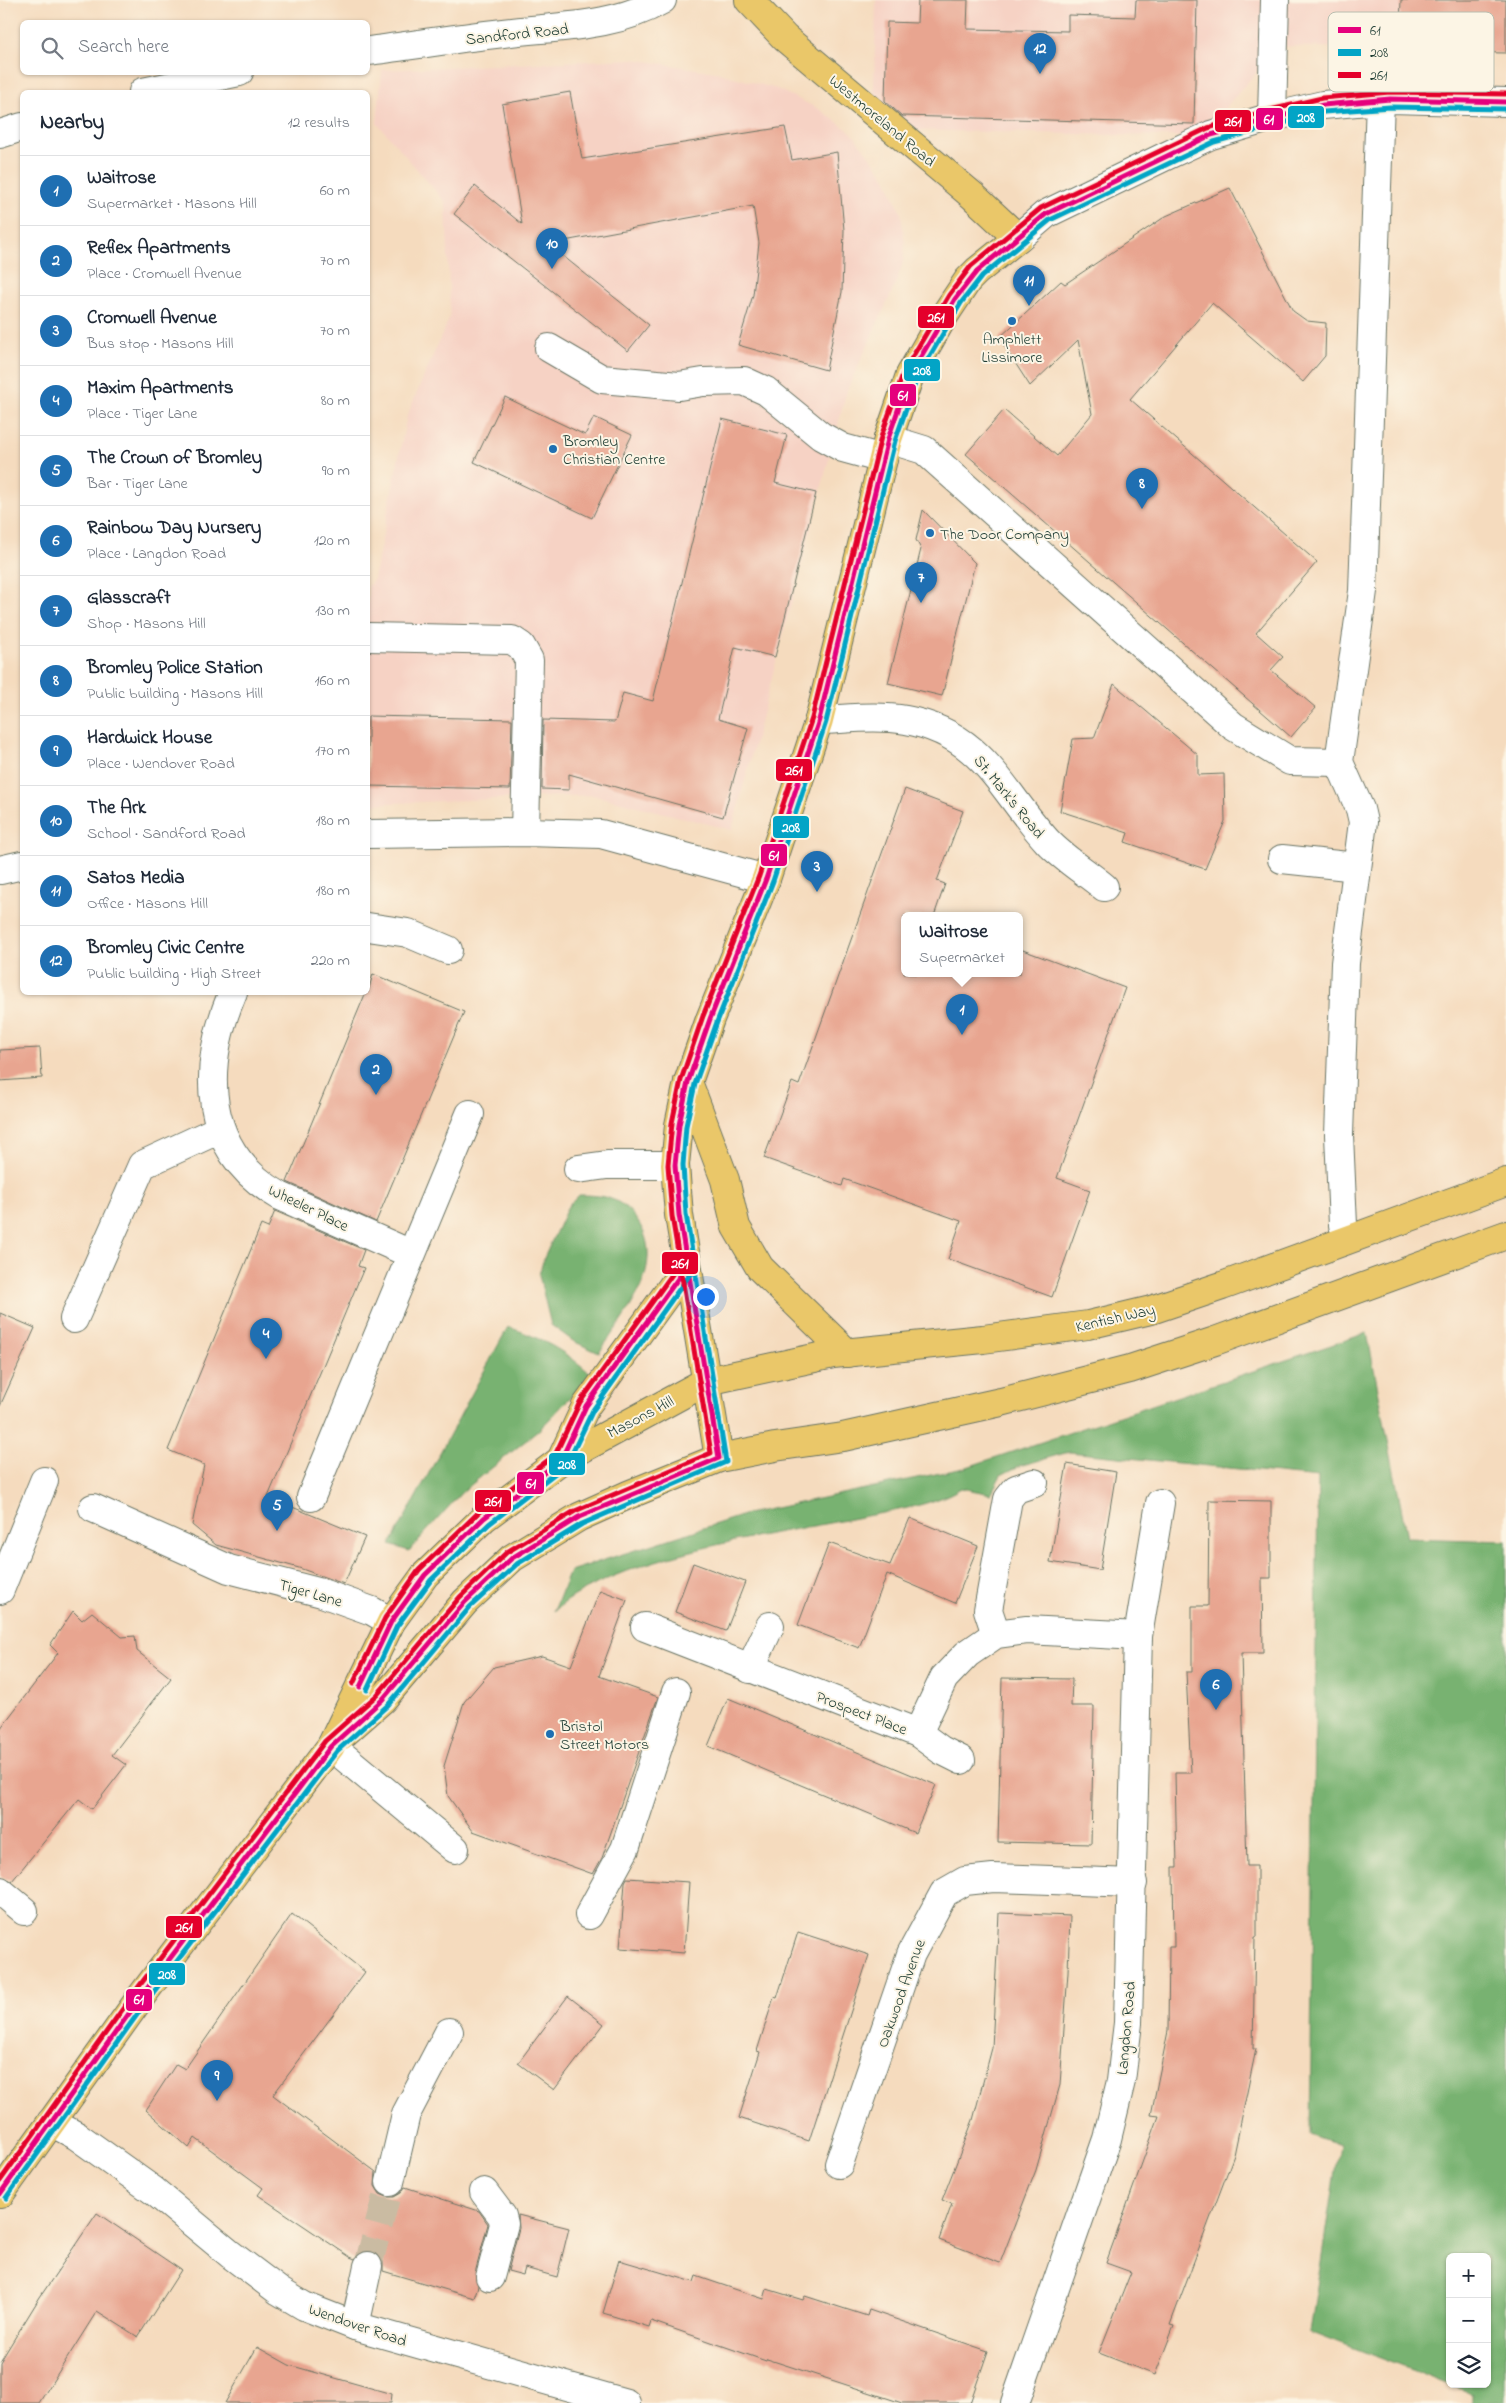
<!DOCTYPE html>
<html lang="en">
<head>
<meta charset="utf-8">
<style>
  body { margin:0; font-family:"Indie Flower",sans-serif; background:#f6f6f7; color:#1f2937 }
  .controls { position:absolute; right:15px; bottom:15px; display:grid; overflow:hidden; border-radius:8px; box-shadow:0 1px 4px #0004 }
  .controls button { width:45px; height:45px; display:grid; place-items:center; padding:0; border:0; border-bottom:1px solid #e0e1e3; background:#fff; color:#1f2937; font:25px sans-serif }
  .you { position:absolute; left:705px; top:1296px; width:18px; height:18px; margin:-12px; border:4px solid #fff; border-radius:50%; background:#1a73e8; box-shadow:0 0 0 8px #1a73e833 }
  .badge { display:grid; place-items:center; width:32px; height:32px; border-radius:50%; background:#1f6fb2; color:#fff; font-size:16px; font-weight:700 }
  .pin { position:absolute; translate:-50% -41px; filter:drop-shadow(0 1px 2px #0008) }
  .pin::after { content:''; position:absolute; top:26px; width:18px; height:15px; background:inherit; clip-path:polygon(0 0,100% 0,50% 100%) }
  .popup { position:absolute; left:901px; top:912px; width:122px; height:65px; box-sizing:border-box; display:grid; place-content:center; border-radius:8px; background:#fff; filter:drop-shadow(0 1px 4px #0005); font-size:16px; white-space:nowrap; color:#747a83 }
  .popup b { font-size:19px; color:#1f2937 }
  .popup::after { content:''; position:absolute; left:50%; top:100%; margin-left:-10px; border:10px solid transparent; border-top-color:#fff }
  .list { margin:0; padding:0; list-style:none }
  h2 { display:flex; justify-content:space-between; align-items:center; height:65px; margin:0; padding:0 20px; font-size:21px }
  h2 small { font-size:16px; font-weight:400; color:#747a83 }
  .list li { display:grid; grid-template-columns:32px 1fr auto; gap:15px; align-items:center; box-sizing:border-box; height:70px; padding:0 20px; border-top:1px solid #e0e1e3 }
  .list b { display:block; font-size:19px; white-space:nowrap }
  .list p { margin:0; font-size:16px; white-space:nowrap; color:#747a83 }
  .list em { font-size:16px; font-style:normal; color:#747a83 }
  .icon { flex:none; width:28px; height:28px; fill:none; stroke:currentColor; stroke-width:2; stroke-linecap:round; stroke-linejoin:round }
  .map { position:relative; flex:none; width:1506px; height:2403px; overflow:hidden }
  .search { position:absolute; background:#fff; box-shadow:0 1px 4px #0004; left:20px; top:20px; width:350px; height:55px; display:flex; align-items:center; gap:12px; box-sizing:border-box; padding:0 18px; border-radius:8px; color:#747a83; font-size:19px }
  .panel { position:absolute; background:#fff; box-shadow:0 1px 4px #0004; left:20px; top:90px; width:350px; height:905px; border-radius:8px }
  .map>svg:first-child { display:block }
</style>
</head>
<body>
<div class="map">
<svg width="1506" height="2403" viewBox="0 0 1506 2403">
  <rect width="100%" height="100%" fill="#fcf5e5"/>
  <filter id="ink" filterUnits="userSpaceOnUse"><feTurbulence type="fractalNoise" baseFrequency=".02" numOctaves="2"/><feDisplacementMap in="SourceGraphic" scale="10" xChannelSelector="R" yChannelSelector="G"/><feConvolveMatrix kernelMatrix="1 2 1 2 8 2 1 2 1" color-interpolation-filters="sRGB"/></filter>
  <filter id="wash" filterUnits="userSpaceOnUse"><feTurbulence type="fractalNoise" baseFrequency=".0096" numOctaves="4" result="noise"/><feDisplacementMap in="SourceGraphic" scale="20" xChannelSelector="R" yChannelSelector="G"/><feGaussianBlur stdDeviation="1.12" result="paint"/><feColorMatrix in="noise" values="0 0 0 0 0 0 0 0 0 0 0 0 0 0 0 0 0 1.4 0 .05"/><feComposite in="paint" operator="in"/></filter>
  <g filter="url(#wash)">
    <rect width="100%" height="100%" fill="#f5dbbe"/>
    <!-- built -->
    <g fill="#f6d2c4">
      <polygon points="876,0 1506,0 1506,52 1279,46 1200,137 873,129"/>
      <polygon points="633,59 715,72 777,89 819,109 852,133 886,178 901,213 905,244 903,262 896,283 847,390 732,830 593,795 368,804 368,587 374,579 407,416 450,316 446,203 377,123 382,70"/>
    </g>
    <!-- forest -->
    <g fill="#78b271" stroke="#4c7852" fill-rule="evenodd">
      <path d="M579 1195C605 1195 621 1198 636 1219 670 1265 624 1315 599 1353L573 1341 551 1325 539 1275 544 1258 568 1206Z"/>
      <path d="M508 1327C540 1337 567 1352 592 1375L539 1430 462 1492 409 1551 390 1545Z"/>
      <path d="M1367 1333 1407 1538 1506 1541V2403H1471V2393L1310 2331 1339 2146 1310 2135 1318 1477 1069 1452 1019 1466 1001 1475 991 1494 961 1488C930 1507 890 1511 856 1518 770 1535 620 1554 554 1611L570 1571 747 1514 964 1468ZM1450 2257H1487V2384H1450Z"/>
    </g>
    <g id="blocks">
      <!-- building -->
      <g fill="#e8a590">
        <polygon points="918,0 968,0 967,29 1068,31 1068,15 1135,17 1136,0 1197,0 1194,124 902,116 885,101 887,22 917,23"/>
        <polygon points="1401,0 1506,0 1506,53 1399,51"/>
        <polygon points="570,92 582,159 785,127 792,160 837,152 844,230 842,292 826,370 738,345 753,295 759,243 753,206 548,244 649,325 628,351 454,214 475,186 522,224 502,104"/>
        <polygon points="1230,188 1293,311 1307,321 1326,323 1325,356 1303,382 1212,303 1130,399 1317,562 1256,633 1283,657 1271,670 1316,708 1291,737 966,454 1004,410 1057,456 1092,414 1078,340 1030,386 999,338 1061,281 1065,284 1166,216"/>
        <polygon points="505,397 585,435 594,417 632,435 592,518 474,462"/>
        <polygon points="722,419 787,435 775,483 816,493 775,657 735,647 718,719 748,728 723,817 569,774 569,790 542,789 543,720 615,722 623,693 653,701"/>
        <polygon points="923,510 975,563 942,696 888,683 921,549 916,540"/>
        <polygon points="1114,684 1198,755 1198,775 1224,774 1225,821 1205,869 1125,842 1128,833 1060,811 1073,739 1094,738"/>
        <polygon points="368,716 512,719 510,789 368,786"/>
        <polygon points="905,789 963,811 937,881 945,884 934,916 904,916 904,974 1020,974 1020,949 1125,988 1057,1178 1090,1190 1052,1297 948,1259 961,1221 844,1179 842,1186 764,1158 792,1082 799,1085"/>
        <polygon points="373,974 464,1012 376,1222 287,1182 366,992 368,992"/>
        <polygon points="40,1048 42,1078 0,1081 0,1050"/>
        <polygon points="275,1211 364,1250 358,1266 364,1268 268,1497 365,1537 344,1584 299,1568 216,1545 192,1525 204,1465 168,1450 261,1225 268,1228"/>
        <polygon points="0,1313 35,1328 0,1406"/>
        <polygon points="1067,1464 1116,1472 1100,1570 1050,1562"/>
        <polygon points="1209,1500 1271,1501 1271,1578 1262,1578 1263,1653 1241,1653 1247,1866 1257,1866 1257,1937 1255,1937 1253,2049 1256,2049 1234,2155 1170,2325 1174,2326 1155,2375 1099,2353 1131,2272 1106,2263 1159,2116 1151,2115 1168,2031 1169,1947 1174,1947 1173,1867 1177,1867 1175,1773 1191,1773 1186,1672 1192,1672 1192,1606 1208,1606"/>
        <polygon points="910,1518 978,1546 955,1603 887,1574 859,1648 798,1625 829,1543 890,1565"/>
        <polygon points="693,1563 745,1582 726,1631 675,1612"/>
        <polygon points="600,1590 627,1600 599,1676 658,1697 602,1858 593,1874 473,1831 448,1796 444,1766 464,1702 494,1667 542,1656 571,1666"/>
        <polygon points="73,1611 82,1620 92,1612 122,1637 135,1636 137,1651 171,1678 112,1755 126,1765 92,1809 79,1799 12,1881 0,1876 0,1729 58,1653 50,1645"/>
        <polygon points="1002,1678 1072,1679 1071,1706 1094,1706 1091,1844 998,1842"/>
        <polygon points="728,1698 936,1785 915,1833 708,1746"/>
        <polygon points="627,1878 689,1882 684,1953 620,1948 625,1882"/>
        <polygon points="999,1913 1070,1916 1068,1972 1060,2085 1036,2170 1000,2263 939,2240 952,2204 942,2200 973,2120 992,2048"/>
        <polygon points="292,1914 365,1972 273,2095 376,2172 375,2186 380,2194 387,2197 394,2197 401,2193 405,2187 479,2211 488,2224 475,2273 478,2286 474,2298 383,2271 383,2261 378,2254 372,2251 363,2251 355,2259 350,2257 258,2195 263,2188 195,2138 189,2148 146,2110 176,2064 185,2069"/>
        <polygon points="798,1932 869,1955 809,2141 739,2118 760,2052 757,2051 774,1997 777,1998"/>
        <polygon points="568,1996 604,2024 554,2090 518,2063"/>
        <polygon points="97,2213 181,2270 138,2337 97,2311 39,2403 0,2403 0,2362 40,2297"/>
        <polygon points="518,2215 569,2228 557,2277 525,2268 523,2275 508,2271 519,2228"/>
        <polygon points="619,2260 694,2282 696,2276 764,2299 767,2289 803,2300 805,2296 867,2316 869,2310 988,2351 970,2403 902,2403 767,2359 766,2361 651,2321 649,2327 603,2313"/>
        <polygon points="257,2347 289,2365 392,2394 391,2403 225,2403"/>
      </g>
    </g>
  </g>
  <g filter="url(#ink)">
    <use href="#blocks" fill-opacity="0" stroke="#6a7464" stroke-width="1"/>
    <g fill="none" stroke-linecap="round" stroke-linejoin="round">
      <!-- minor-tunnel -->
      <polyline stroke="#cabba2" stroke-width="28" stroke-dasharray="28 14" stroke-linecap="butt" points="368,2266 390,2182"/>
      <defs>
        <g id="minor">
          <path d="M368 51C413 45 458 38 503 33 558 26 613 28 662 0"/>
          <polyline points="143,92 239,72"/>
          <polyline points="1272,117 1275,0"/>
          <polyline points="0,134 22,127"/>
          <polyline points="1018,238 1046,214 1166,156 1211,135 1272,117 1323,105 1390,99 1506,102"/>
          <polyline points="549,348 602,379 679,386 703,382 744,381 766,391 821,436 843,448 883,459"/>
          <polyline points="888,439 924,450 1233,726 1290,761 1339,762"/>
          <polyline points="368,637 512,640 521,646 529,660 525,832"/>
          <path d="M819 720C847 719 878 715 906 720 984 734 1001 791 1048 842 1064 859 1086 872 1104 887"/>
          <polyline points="368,834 525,832 601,834 766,879"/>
          <polyline points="1282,859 1357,867"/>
          <polyline points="0,870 22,865"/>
          <polyline points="368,927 408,933 448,950"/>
          <path d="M233 992C201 1067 201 1151 280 1196L411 1254"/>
          <polyline points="578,1169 607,1165 675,1165"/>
          <polyline points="1343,1225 1339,1135 1345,963 1363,822 1360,809 1339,762 1363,591 1380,100"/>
          <polyline points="74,1319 142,1165 220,1129"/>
          <polyline points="311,1497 470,1114"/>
          <polyline points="93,1508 229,1569 322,1593 372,1611 391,1622"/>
          <polyline points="0,1590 44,1481"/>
          <polyline points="645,1627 918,1733 944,1678 967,1654 996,1634 1027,1630 1138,1636"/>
          <polyline points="996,1634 988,1610 1008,1499 1016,1489 1034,1483"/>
          <polyline points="750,1669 770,1626"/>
          <polyline points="918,1733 941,1750 961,1760"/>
          <polyline points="331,1746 455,1849"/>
          <polyline points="0,1891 24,1911"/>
          <polyline points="589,1915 625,1849 676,1692"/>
          <polyline points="51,2122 77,2136 154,2191 230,2254 279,2291 304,2306 355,2326 626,2403"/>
          <polyline points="839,2164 911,1954 944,1893 965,1881 993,1878 1133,1883"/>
          <polyline points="390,2182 406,2114 449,2032"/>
          <polyline points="484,2192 502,2216 504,2224 490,2277"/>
          <polyline points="355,2326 368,2266"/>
          <polyline points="1015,2403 1107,2139 1121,2081 1128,2023 1138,1636 1160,1503"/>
        </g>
        <g id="major">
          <polyline points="688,1082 725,1180 736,1227 760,1268 847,1353"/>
          <polyline points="719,1458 679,1215 675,1165 679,1125 688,1082 710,1019 766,879 819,720 888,439 910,375 942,319 968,280 977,271 1018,238 973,196 785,38 749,0"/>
          <polyline points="561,1460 586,1406 687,1266"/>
          <polyline points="341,1736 382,1700 465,1602 512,1558 579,1517 628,1495 719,1458 775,1447 843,1437 1001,1402 1130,1369 1215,1341 1506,1235"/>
          <polyline points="0,2194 143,1994 331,1746 391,1622 425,1575 484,1518 561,1460 707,1381 833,1354 983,1339 1088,1325 1151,1310 1222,1286 1506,1182"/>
        </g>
      </defs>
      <!-- minor casing -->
      <use href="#minor" stroke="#6a7464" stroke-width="30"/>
      <!-- major casing -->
      <use href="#major" stroke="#6a7464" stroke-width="30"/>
      <!-- minor -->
      <use href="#minor" stroke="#fff" stroke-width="28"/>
      <!-- major -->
      <use href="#major" stroke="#eac769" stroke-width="28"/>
      <defs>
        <g id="bus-1">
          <polyline points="360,1687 391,1622 425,1575 484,1518 561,1460 586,1406 687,1266"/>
          <polyline points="0,2194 143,1994 331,1746 382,1700 465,1602 512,1558 579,1517 719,1458 679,1215 675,1165 679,1125 688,1082 710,1019 766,879 819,720 888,439 910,375 955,299 977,271 1046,214 1211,135 1323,105 1390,99 1506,102"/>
        </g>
        <g id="bus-2">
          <polyline points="367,1690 397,1626 431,1580 489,1524 567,1464 593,1410 693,1270"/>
          <polyline points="6,2198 149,1998 337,1751 388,1705 470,1607 517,1564 582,1524 726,1462 686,1214 683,1165 686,1126 695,1084 717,1022 773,881 826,722 895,441 917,378 961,303 982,276 1050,220 1214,142 1324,112 1390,107 1506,109"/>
        </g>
        <g id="bus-3">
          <polyline points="353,1684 385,1618 419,1570 479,1512 555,1455 580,1402 681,1262"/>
          <polyline points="0,2181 137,1989 325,1741 377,1695 460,1597 507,1552 575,1511 711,1453 672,1216 668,1165 672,1123 681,1080 703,1016 759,876 812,718 881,437 904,371 949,295 971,266 1041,208 1208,128 1270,110 1322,98 1390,92 1506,94"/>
        </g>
      </defs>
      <!-- bus-1 casing -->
      <use href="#bus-1" stroke="#fcf5e5" stroke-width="9"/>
      <!-- bus-2 casing -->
      <use href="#bus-2" stroke="#fcf5e5" stroke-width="9"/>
      <!-- bus-3 casing -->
      <use href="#bus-3" stroke="#fcf5e5" stroke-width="9"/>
      <!-- bus-1 -->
      <use href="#bus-1" stroke="#e5007d" stroke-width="5"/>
      <!-- bus-2 -->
      <use href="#bus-2" stroke="#02a4c6" stroke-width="5"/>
      <!-- bus-3 -->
      <use href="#bus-3" stroke="#e4002b" stroke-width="5"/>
    </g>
  </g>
  <!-- markers -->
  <g fill="#1f6fb2" stroke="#fcf5e5" stroke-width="2">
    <circle cx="1012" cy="321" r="5"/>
    <circle cx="553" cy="449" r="5"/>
    <circle cx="930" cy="533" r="5"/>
    <circle cx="550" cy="1734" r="5"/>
  </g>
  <g text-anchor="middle" stroke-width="4" stroke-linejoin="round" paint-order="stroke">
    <!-- street labels -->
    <g font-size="16" fill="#1f3d34" stroke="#fcf5e5">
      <text transform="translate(517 33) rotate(-6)" y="6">Sandford Road</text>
      <text transform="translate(883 120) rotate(40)" y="6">Westmoreland Road</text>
      <text transform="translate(1010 796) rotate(51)" y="6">St. Mark's Road</text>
      <text transform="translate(309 1207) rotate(26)" y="6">Wheeler Place</text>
      <text transform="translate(1115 1317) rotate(-13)" y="6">Kentish Way</text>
      <text transform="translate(640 1416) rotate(-28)" y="6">Masons Hill</text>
      <text transform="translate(311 1592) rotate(16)" y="6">Tiger Lane</text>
      <text transform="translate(862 1712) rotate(21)" y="6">Prospect Place</text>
      <text transform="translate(900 1993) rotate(-70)" y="6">Oakwood Avenue</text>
      <text transform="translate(1125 2028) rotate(-85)" y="6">Langdon Road</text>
      <text transform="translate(358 2324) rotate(19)" y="6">Wendover Road</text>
    </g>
    <!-- poi labels -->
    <g font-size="16" fill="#1f3d34" stroke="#fcf5e5" text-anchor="start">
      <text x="1012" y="344" text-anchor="middle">Amphlett<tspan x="1012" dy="18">Lissimore</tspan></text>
      <text x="563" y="446">Bromley<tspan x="563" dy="18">Christian Centre</tspan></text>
      <text x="940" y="539">The Door Company</text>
      <text x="560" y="1731">Bristol<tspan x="560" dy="18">Street Motors</tspan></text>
    </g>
  </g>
  <!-- legend -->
  <rect x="1328" y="12" width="166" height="80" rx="8" fill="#fcf5e5" stroke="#babeb0" stroke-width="1"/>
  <rect x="1338" y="27" width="23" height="6" fill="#e5007d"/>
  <rect x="1338" y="49" width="23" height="7" fill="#02a4c6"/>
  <rect x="1338" y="72" width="23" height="6" fill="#e4002b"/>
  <g font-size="14" fill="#1f3d34">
    <text x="1370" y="35">61</text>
    <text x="1370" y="57">208</text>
    <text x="1370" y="80">261</text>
  </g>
  <g stroke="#fcf5e5" stroke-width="2">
    <rect x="1287" y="105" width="38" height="24" rx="5" fill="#02a4c6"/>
    <rect x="1255" y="107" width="29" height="24" rx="5" fill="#e5007d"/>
    <rect x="1214" y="109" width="38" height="24" rx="5" fill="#e4002b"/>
    <rect x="917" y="305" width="38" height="24" rx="5" fill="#e4002b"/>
    <rect x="903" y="358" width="38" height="24" rx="5" fill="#02a4c6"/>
    <rect x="889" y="383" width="28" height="24" rx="5" fill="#e5007d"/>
    <rect x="775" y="758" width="38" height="24" rx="5" fill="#e4002b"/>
    <rect x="772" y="815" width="38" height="24" rx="5" fill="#02a4c6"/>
    <rect x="760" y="843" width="28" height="24" rx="5" fill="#e5007d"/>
    <rect x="661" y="1251" width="38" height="24" rx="5" fill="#e4002b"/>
    <rect x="548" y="1452" width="38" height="24" rx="5" fill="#02a4c6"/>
    <rect x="516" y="1471" width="29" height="24" rx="5" fill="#e5007d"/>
    <rect x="474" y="1489" width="38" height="24" rx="5" fill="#e4002b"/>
    <rect x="165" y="1915" width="38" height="24" rx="5" fill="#e4002b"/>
    <rect x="148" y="1962" width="38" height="24" rx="5" fill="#02a4c6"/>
    <rect x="125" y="1988" width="28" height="24" rx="5" fill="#e5007d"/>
  </g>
  <g font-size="14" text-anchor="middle" font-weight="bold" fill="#fff">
    <text x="1306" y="122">208</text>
    <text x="1269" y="124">61</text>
    <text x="1233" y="126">261</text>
    <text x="936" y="322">261</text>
    <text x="922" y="375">208</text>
    <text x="903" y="400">61</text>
    <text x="794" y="775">261</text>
    <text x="791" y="832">208</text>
    <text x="774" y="860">61</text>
    <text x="680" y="1268">261</text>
    <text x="567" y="1469">208</text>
    <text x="531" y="1488">61</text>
    <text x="493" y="1506">261</text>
    <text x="184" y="1932">261</text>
    <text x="167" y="1979">208</text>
    <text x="139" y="2004">61</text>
  </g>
</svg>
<div class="controls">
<button>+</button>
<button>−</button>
<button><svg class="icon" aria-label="layers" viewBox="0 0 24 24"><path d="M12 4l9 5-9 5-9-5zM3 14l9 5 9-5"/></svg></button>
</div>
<div class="you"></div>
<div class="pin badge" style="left:962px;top:1035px">1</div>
<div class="popup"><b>Waitrose</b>Supermarket</div>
<div class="pin badge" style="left:376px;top:1095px">2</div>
<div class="pin badge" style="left:817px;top:892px">3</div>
<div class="pin badge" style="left:266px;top:1359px">4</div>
<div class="pin badge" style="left:277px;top:1531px">5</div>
<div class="pin badge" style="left:1216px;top:1710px">6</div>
<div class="pin badge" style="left:921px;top:603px">7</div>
<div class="pin badge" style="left:1142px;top:509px">8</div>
<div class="pin badge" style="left:217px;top:2101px">9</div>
<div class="pin badge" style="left:552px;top:269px">10</div>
<div class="pin badge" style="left:1029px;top:306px">11</div>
<div class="pin badge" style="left:1040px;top:74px">12</div>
<div class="search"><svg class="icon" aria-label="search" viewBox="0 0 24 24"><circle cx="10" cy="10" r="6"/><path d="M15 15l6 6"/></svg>Search here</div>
<section class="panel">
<h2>Nearby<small>12 results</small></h2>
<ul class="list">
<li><span class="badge">1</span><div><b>Waitrose</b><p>Supermarket · Masons Hill</p></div><em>60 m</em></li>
<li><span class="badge">2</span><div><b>Reflex Apartments</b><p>Place · Cromwell Avenue</p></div><em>70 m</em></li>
<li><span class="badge">3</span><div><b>Cromwell Avenue</b><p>Bus stop · Masons Hill</p></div><em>70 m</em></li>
<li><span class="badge">4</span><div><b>Maxim Apartments</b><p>Place · Tiger Lane</p></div><em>80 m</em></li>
<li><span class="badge">5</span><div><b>The Crown of Bromley</b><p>Bar · Tiger Lane</p></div><em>90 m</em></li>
<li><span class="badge">6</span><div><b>Rainbow Day Nursery</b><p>Place · Langdon Road</p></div><em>120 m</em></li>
<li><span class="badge">7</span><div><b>Glasscraft</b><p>Shop · Masons Hill</p></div><em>130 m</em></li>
<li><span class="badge">8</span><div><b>Bromley Police Station</b><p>Public building · Masons Hill</p></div><em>160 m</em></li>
<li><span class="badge">9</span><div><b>Hardwick House</b><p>Place · Wendover Road</p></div><em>170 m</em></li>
<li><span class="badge">10</span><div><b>The Ark</b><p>School · Sandford Road</p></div><em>180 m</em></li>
<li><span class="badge">11</span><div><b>Satos Media</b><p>Office · Masons Hill</p></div><em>180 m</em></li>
<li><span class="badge">12</span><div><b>Bromley Civic Centre</b><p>Public building · High Street</p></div><em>220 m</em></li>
</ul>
</section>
</div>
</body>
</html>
